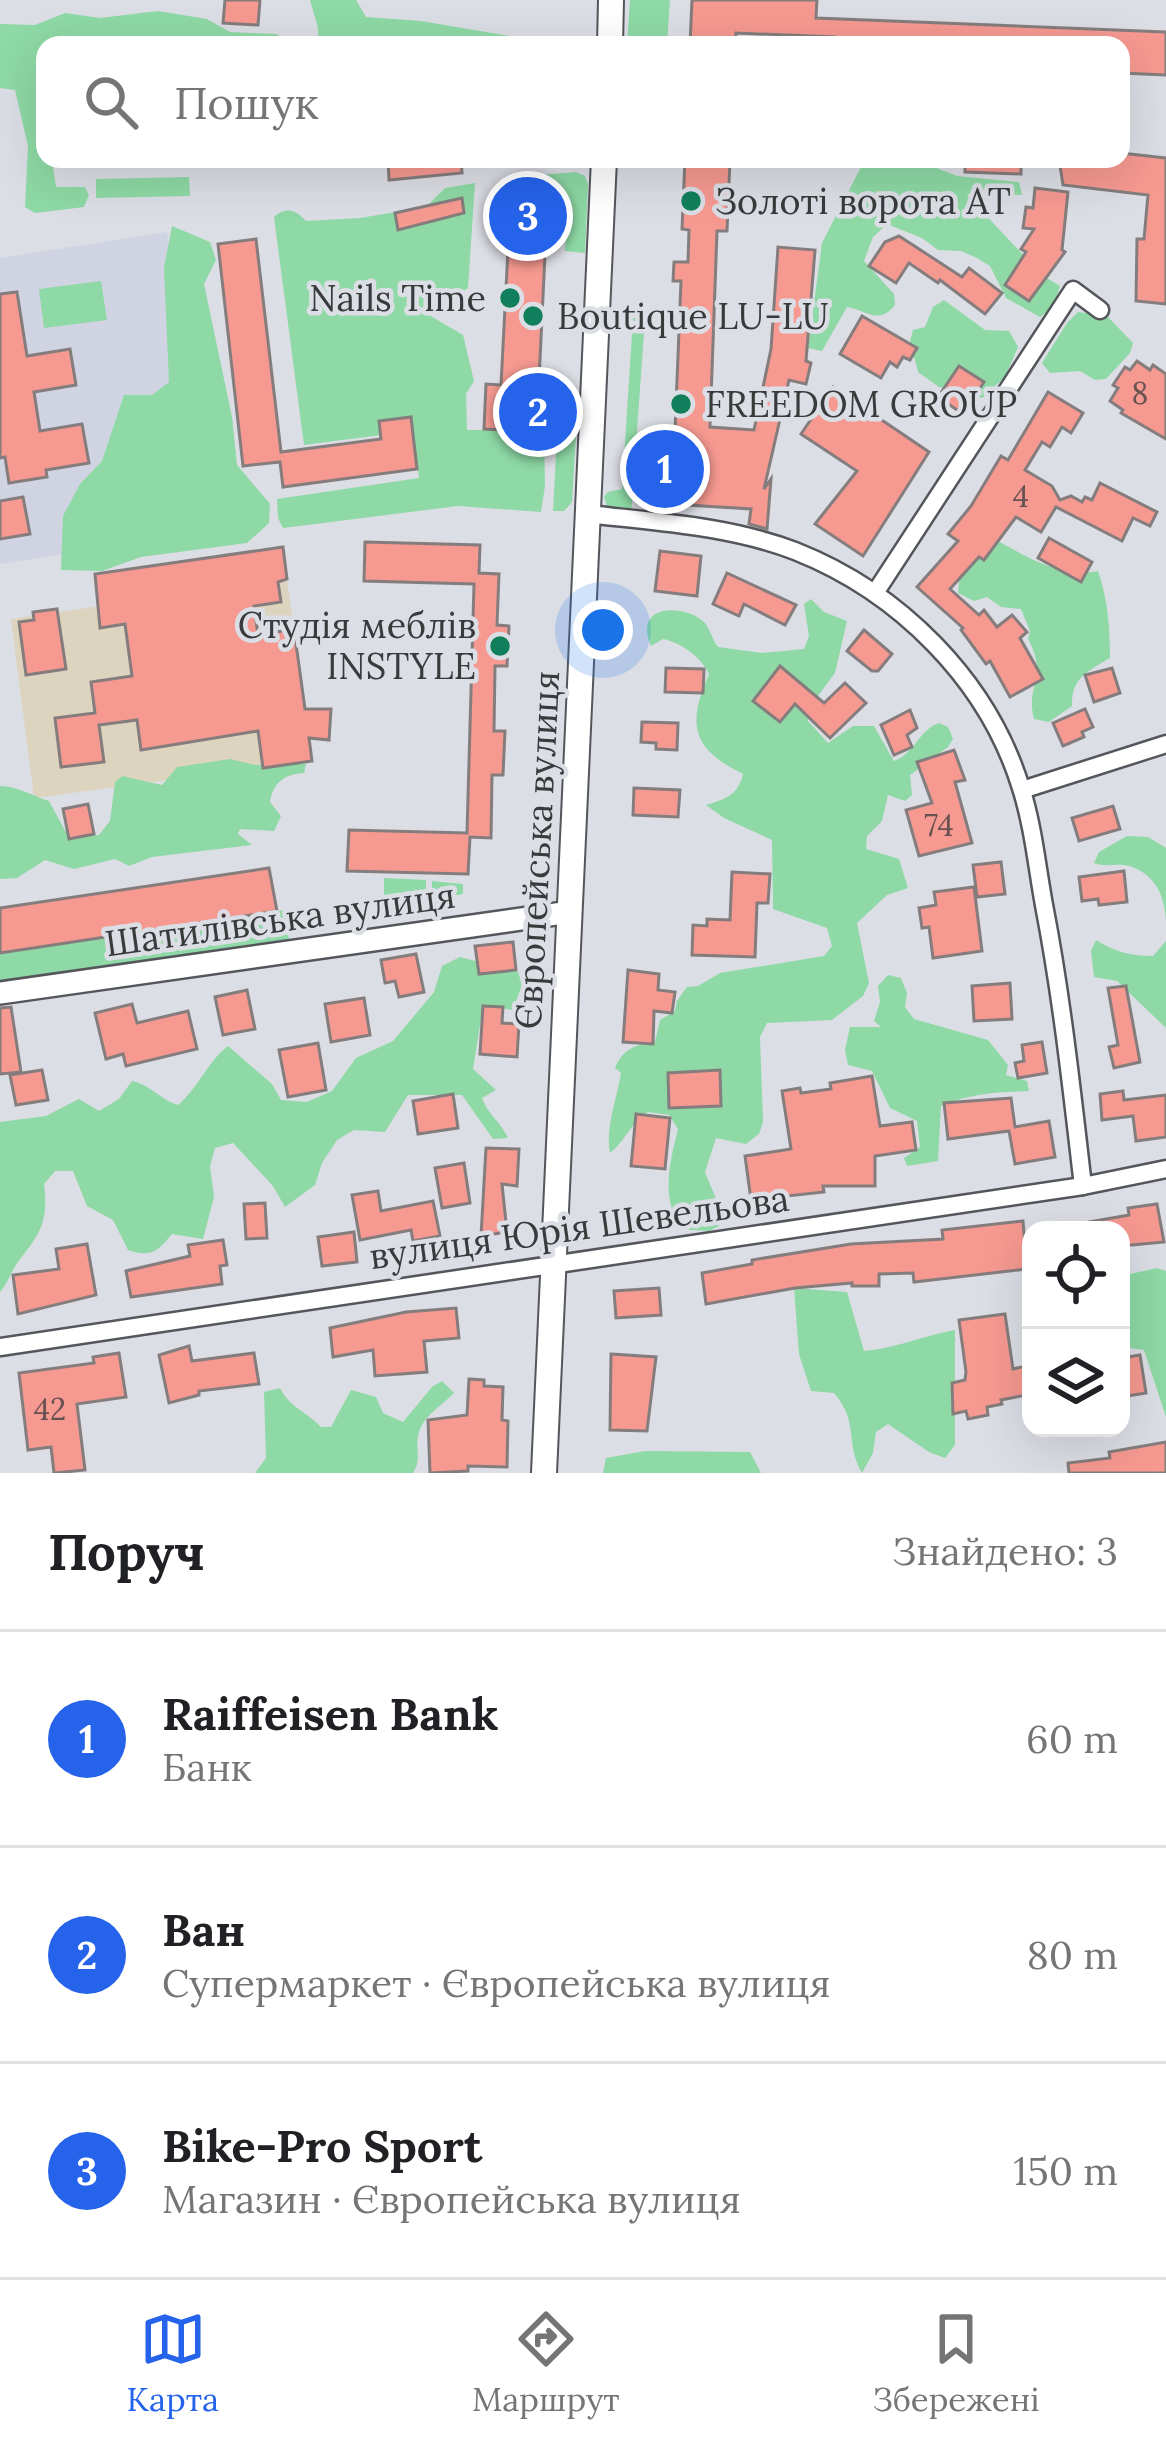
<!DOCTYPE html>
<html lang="uk">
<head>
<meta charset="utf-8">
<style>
  body { margin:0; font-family:Lora,serif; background:#f6f6f6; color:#202124 }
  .controls { position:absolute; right:36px; bottom:36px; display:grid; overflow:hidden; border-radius:24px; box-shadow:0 12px 48px #0002 }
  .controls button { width:108px; height:108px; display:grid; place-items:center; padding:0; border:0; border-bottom:3px solid #e0e0e0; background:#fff; color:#202124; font:60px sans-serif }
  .you { position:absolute; left:603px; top:630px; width:42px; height:42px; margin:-30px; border:9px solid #fff; border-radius:50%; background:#1a73e8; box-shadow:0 0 0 18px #1a73e833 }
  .badge { display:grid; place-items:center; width:78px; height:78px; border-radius:50%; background:#2563eb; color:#fff; font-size:39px; font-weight:700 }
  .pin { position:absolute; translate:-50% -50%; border:6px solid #fff; box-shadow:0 3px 12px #0006 }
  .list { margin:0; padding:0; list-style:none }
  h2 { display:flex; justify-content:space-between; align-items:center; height:156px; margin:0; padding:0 48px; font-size:51px }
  h2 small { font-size:39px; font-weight:400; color:#757577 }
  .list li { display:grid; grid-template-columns:78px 1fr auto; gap:36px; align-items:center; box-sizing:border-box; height:216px; padding:0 48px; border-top:3px solid #e0e0e0 }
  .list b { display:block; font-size:45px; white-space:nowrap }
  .list p { margin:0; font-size:39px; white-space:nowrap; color:#757577 }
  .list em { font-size:39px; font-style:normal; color:#757577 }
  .icon { flex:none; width:66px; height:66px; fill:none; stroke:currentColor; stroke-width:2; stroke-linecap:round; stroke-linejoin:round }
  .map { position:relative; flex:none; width:1166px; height:1473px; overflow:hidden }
  .search { position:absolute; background:#fff; box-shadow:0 12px 48px #0002; left:36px; right:36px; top:36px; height:132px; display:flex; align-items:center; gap:30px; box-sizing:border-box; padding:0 42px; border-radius:24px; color:#757577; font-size:45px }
  .sheet { height:804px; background:#fff }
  nav { display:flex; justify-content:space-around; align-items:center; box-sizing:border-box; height:168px; border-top:3px solid #e0e0e0; background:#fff; font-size:33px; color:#757577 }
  nav a { display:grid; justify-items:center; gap:6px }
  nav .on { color:#2563eb }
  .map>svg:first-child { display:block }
</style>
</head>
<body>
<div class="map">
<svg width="1166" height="1473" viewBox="0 0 1166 1473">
  <rect width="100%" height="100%" fill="#dcdee5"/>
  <!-- built -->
  <polygon fill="#d0d4e2" points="167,232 213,531 0,564 0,258"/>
  <!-- industrial -->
  <polygon fill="#ddd4bf" points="287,579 312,761 34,798 11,619"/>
  <!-- green -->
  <g fill="#8ed9a5">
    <polygon points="310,0 356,0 366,17 421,21 510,36 568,36 562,45 318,45 318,28"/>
    <polygon points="630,0 670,0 667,45 627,45"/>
    <polygon points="158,11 207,19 230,32 276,34 296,45 45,45 45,159 52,159 56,187 85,187 89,195 84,207 35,213 25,207 28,146 15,90 0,88 0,24 35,25 65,13 100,18"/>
    <path d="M865 159H913L957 176 1019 182 1022 195H998L978 189 967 195 1042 275 1060 286 1053 307 1040 317 1006 298 990 266 977 258 961 251 938 250 922 238 887 224 873 237 864 261 894 294 895 305C879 325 868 311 847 307L822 351 808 348 822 243Z"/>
    <polygon points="576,172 585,176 588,184 585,253 565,251 567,214 511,211 509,232 487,232 489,200 504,178"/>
    <polygon points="189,177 190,196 96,198 96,179"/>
    <path d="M475 183 468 288 458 295 428 296 429 315 463 335 474 381 466 394 467 430H531L544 434 545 486 541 512 458 506 283 528 278 518 277 499 419 478 411 420 381 435 304 445 274 217C286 206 296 210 306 221L360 218 426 207 445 188Z"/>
    <polygon points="172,226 210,242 216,260 204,284 232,417 237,465 270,504 269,523 247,543 141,557 102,571 61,570 63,516 80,484 102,461 124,395 152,395 169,382 164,268"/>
    <polygon points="101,281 107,320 44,328 39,289"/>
    <polygon points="944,300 985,330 1009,331 1018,347 1005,377 982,398 939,387 918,372 910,341 913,330 925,327 933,307"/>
    <polygon points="1078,312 1107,316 1133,343 1130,353 1106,379 1095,380 1080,371 1050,373 1042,363 1067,323"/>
    <polygon points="633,318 645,319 631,514 608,509 604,497 608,492 622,489"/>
    <polygon points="558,416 577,417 572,502 564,511 553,511"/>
    <path d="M998 541C1029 558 1061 578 1098 571 1108 600 1110 628 1110 658 1088 671 1071 678 1072 706L1049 722 1034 719C1025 685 1049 677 1028 639L1030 631 1021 609 1001 607 987 597 974 601 958 593 961 560Z"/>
    <path d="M811 599 824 612 847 621 835 673 812 704 808 721 828 743 853 726H874L894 761C914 754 919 730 939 723L948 727 953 739 948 747 910 775 912 795 905 801 888 795 882 821 867 836 866 849 899 859 908 888 887 895 857 923 869 983 863 996 832 1020 767 1023 760 1037 763 1122 759 1134 746 1144 716 1138 705 1172 719 1206V1226L709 1231 679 1229C662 1193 669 1166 678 1129L669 1115 648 1112C630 1124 626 1140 610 1153 605 1127 617 1099 621 1073L615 1068C623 1048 636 1045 655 1042L660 1020 675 1011 677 1001 687 987 698 986 720 973 824 956 832 946 827 928 773 909 772 840 724 818 706 805C726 799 738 795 743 774 693 749 686 726 709 674 701 657 682 643 663 639L651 646C632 603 685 604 704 622 710 628 712 640 718 647L762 653 804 649 809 636 804 604Z"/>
    <path d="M230 759 255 765 306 764 304 773C285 774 273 782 270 802L281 816 274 831 240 829 238 834 252 845 152 857 129 866 115 859 74 869 45 860 17 878 0 879V786C18 786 32 796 49 801L68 836 99 835 110 821 115 782 122 776 162 785 177 767Z"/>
    <path d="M1127 836 1148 837 1166 848V922C1165 898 1157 876 1132 867 1119 862 1106 868 1094 863L1099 852Z"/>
    <polygon points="384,878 426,880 426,901 432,900 432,881 463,884 463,894 440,898 440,905 385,913 384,907 414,902 384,904"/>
    <polygon points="285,910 289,940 0,983 0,954"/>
    <path d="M1096 940C1115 952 1131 956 1153 956L1166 941V1028L1117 981 1094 977 1091 951Z"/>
    <path d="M460 957 518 972 522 985 513 1010 483 1006 473 1069 496 1090 482 1098C488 1115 501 1122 508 1138L493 1139 462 1095H408L385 1132 354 1130 337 1140 322 1163 315 1185 285 1207 273 1186 233 1143 215 1148 210 1166 214 1197 203 1239 172 1234C158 1251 151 1258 128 1250L113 1220 87 1206 73 1171H55L44 1184C48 1220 42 1231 21 1258 12 1268 9 1282 0 1292V1122L46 1116 79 1099 99 1111 119 1099 132 1081C151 1085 159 1099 178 1105 200 1086 207 1062 228 1046L272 1084 281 1100 307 1102 332 1091 356 1058 393 1041 434 992 442 966Z"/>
    <path d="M888 975 901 978 907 993 905 1007 914 1019 988 1040 1008 1065 1006 1075 1027 1081 1029 1091C998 1092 970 1093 941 1106L938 1161 907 1166 904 1158 920 1147 917 1121 890 1108 872 1071 848 1065 845 1050 850 1027H881L874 1021 880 1002 878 986Z"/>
    <polygon points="1157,1268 1166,1271 1166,1417 1144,1350 1121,1347 1121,1276"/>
    <path d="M794 1288 847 1292 864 1351C898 1348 921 1336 955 1330V1445L945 1458 929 1452 888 1424 876 1432 873 1453 862 1473C844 1441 860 1424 834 1393L811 1391 799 1354Z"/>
    <path d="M442 1381 454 1393C442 1405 424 1416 419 1432 414 1448 423 1458 413 1473H255L266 1458 264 1392 280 1388C290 1408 306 1411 321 1427H331L351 1390 376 1397 383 1413 403 1422 432 1387Z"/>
    <polygon points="645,1451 750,1452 761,1473 603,1473 606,1458"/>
  </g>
  <!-- building -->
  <g fill="#f69991" stroke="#857d7d" stroke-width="3">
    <polygon points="225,0 260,0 258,25 223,23"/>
    <polygon points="692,0 817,0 816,18 1166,32 1166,75 1121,73 1121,45 834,45 835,37 736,33 735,45 690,45"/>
    <polygon points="1121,153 1166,158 1166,304 1136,301 1137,239 1144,239 1148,195 1063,185 1059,159 1121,159"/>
    <polygon points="388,159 461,159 462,173 389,180"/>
    <polygon points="685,159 730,159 727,231 717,231 710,427 754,430 771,349 778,247 815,250 806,361 811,363 806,384 789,380 764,489 771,479 767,529 749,524 751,509 671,504 672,488 654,487 656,454 674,455 681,281 673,281 674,262 688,262 689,230 682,229"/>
    <polygon points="965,159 1021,159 1021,174 965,172"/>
    <polygon points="1035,188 1068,192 1062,250 1065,252 1029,301 1005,285 1026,252 1021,249 1034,229 1023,228 1026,207 1033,208"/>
    <polygon points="462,198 464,213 398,230 395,213"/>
    <polygon points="510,211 547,213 538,401 543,402 542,432 484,429 486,384 501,385"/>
    <polygon points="899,236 962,277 969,268 1002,293 985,314 940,280 938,283 909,263 896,283 869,266 885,242"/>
    <polygon points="256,239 281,452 381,439 379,421 411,417 417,469 283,487 280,462 243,466 218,244"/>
    <polygon points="17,292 27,356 70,349 76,385 34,392 40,431 82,424 89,463 46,470 47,477 9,483 5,457 0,458 0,294"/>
    <polygon points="862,316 917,348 910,360 903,357 897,367 890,362 881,378 840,354"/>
    <polygon points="1137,361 1150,370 1153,365 1166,374 1166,439 1121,413 1123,410 1110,401 1118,388 1113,385 1125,367 1130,370"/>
    <polygon points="959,366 984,382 963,414 938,397"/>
    <polygon points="833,387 929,452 863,556 815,524 857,471 801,434"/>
    <polygon points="1048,392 1083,413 1071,433 1062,427 1050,447 1042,442 1025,470 1052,486 1060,500 1071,496 1082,502 1085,497 1092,500 1100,483 1157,512 1150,526 1133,518 1122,541 1056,507 1041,532 1016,517 984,560 979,557 950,589 979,615 984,610 997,627 1012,615 1027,632 1020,638 1043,679 1010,697 990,661 986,664 961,630 963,628 917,587 958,541 948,534 971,506 1001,456 1008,460"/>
    <polygon points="23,497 30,534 0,539 0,501"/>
    <polygon points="1049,538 1092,562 1081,582 1038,558"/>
    <polygon points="365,542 480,545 479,573 499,574 497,625 509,626 507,666 495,666 494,731 505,731 503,775 492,775 491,838 470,837 468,874 347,871 349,830 467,833 474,584 364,581"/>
    <polygon points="283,547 287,579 278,582 281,602 254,606 258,635 294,629 305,709 331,709 329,740 309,738 312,761 263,768 258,731 141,750 137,720 99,725 104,762 61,767 55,718 95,713 91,682 132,676 125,624 100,628 95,574"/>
    <polygon points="660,551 701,556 697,596 655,591"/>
    <polygon points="727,573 796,605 785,625 744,604 739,616 713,604"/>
    <polygon points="57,609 66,669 26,675 19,622 34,620 33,612"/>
    <polygon points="864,630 892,654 878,671 872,671 847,651"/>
    <polygon points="780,666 824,703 845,683 866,703 830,738 795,704 780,722 753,701"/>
    <polygon points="666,668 704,669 703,693 665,692"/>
    <polygon points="1112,668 1120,693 1094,702 1085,675"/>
    <polygon points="1085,709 1093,727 1082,732 1084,737 1063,746 1053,723"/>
    <polygon points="910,710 917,728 907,735 912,747 894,755 881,725"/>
    <polygon points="642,722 678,723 677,750 656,749 656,743 641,742"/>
    <polygon points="954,750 965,780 955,782 972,843 919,856 906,810 932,803 917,762"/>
    <polygon points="634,788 680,790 678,817 633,815"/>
    <polygon points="88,804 94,834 69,839 63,809"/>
    <polygon points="1113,806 1120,829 1079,841 1072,818"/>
    <polygon points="1001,862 1005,894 977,897 973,865"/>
    <polygon points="269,868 277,911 0,953 0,908"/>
    <polygon points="1124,871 1127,902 1099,905 1098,899 1082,901 1079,877"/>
    <polygon points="732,872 770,874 768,903 757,903 755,957 692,955 693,925 707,926 707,919 730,920"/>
    <polygon points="974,887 982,951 933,958 929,927 922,928 919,908 936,905 934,892"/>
    <polygon points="513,942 516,970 479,974 475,946"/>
    <polygon points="416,954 424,992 399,997 395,981 385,983 381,960"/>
    <polygon points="628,970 659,974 658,990 675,992 672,1013 654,1011 653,1044 623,1042"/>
    <polygon points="1010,983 1012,1019 974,1021 972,986"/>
    <polygon points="1126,986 1140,1062 1114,1068 1109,1047 1118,1045 1108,988"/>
    <polygon points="247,990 255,1029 223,1035 215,997"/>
    <polygon points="364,998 370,1035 331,1042 325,1004"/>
    <polygon points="132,1004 137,1023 188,1011 197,1049 126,1066 123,1054 106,1059 95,1013"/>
    <polygon points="483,1006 503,1007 502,1023 519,1024 517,1057 480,1054"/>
    <polygon points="11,1007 21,1072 0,1074 0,1008"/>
    <polygon points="1042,1042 1047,1073 1018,1078 1015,1063 1024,1061 1022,1045"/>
    <polygon points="318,1043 326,1090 288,1097 279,1050"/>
    <polygon points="42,1070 48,1100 16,1105 10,1075"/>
    <polygon points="720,1070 721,1106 669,1108 668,1073"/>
    <polygon points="872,1076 880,1126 912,1122 916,1150 875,1156 875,1186 823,1186 824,1192 751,1200 745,1156 791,1149 782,1091 800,1088 801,1093 831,1089 830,1083"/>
    <polygon points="1123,1091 1124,1100 1166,1095 1166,1137 1136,1141 1133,1116 1102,1120 1100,1094"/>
    <polygon points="453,1094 458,1128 418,1134 413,1101"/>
    <polygon points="1011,1098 1015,1127 1049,1121 1055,1157 1015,1164 1009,1131 948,1139 944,1103"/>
    <polygon points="636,1114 670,1118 665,1169 631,1166"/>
    <polygon points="486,1148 519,1149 517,1186 502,1184 507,1232 481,1236"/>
    <polygon points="464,1163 470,1203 442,1208 435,1168"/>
    <polygon points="378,1191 381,1211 433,1201 440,1236 413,1241 411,1230 360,1240 352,1195"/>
    <polygon points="265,1203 267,1238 246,1239 244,1204"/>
    <polygon points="1157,1204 1164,1242 1121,1246 1121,1230 1090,1230 1089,1222 1129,1215 1128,1208"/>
    <polygon points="1023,1221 1027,1269 914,1282 913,1273 879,1274 879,1286 852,1286 852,1283 795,1288 706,1304 702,1273 752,1264 752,1260 851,1244 943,1239 942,1230"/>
    <polygon points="354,1232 357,1262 322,1266 318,1237"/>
    <polygon points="223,1240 227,1265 220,1266 222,1284 131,1297 126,1271 190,1256 188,1245"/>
    <polygon points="87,1244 96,1295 18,1314 13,1275 59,1269 56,1249"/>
    <polygon points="659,1288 661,1315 616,1318 614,1291"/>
    <polygon points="456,1308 459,1338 424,1341 427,1372 375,1376 373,1350 333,1357 330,1328 406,1312"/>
    <polygon points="1005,1314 1013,1369 1031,1365 1031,1394 1001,1400 1002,1404 987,1407 988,1415 968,1419 966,1411 953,1414 952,1383 965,1380 966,1372 959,1320"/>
    <polygon points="189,1346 192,1361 254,1353 259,1384 199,1391 199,1395 169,1403 159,1355"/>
    <polygon points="119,1353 126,1397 77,1404 85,1470 54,1473 51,1447 28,1450 19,1373 94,1363 93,1357"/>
    <polygon points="611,1354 656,1357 647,1431 610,1430"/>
    <polygon points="1140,1355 1146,1393 1121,1397 1121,1358"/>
    <polygon points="469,1379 484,1380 484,1386 503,1387 502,1420 508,1421 507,1467 468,1466 468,1471 430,1473 428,1420 467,1415"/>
    <polygon points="1166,1442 1166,1473 1069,1473 1068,1463 1110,1458 1109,1452"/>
  </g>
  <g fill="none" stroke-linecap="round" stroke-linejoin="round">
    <defs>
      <g id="minor">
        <path d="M588 514C657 522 730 526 795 551 899 592 988 680 1021 788 1033 825 1037 867 1044 905 1062 998 1072 1092 1083 1186"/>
        <polyline points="875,593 1073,290 1100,310"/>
        <polyline points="1022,790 1166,744"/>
        <polyline points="0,1347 1083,1186 1166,1169"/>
      </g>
      <polyline id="tertiary" points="0,993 570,912"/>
      <g id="secondary">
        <polyline points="610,45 611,0"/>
        <polyline points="544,1473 604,159"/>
      </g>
    </defs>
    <!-- minor casing -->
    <use href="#minor" stroke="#54565c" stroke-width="21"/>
    <!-- tertiary casing -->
    <use href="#tertiary" stroke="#54565c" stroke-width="26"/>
    <!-- secondary casing -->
    <use href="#secondary" stroke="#54565c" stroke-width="28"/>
    <!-- minor -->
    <use href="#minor" stroke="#fff" stroke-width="16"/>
    <!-- tertiary -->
    <use href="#tertiary" stroke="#fff" stroke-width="21"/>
    <!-- secondary -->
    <use href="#secondary" stroke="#fff" stroke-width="24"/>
  </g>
  <!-- markers -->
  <g fill="#117f5b" stroke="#dcdee5" stroke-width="4.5">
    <circle cx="691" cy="201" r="12"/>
    <circle cx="510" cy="298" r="12"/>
    <circle cx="533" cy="316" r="12"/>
    <circle cx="681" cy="404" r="12"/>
    <circle cx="500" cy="646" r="12"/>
  </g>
  <g text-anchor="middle" stroke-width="9" stroke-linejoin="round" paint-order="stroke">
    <!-- number labels -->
    <g font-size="30" fill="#685251">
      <text x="1140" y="404">8</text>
      <text x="1021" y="507">4</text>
      <text x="939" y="836">74</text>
      <text x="50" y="1420">42</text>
    </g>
    <!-- poi labels -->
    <g font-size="36" fill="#393a3c" stroke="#dcdee5" text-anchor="start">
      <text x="715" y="214">Золоті ворота АТ</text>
      <text x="486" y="311" text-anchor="end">Nails Time</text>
      <text x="557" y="329">Boutique LU-LU</text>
      <text x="705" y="417">FREEDOM GROUP</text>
      <text x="476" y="638" text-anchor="end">Студія меблів<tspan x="476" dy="41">INSTYLE</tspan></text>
    </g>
    <!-- street labels -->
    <g font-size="36" fill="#393a3c" stroke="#dcdee5">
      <text transform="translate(537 850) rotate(-87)" y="13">Європейська вулиця</text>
      <text transform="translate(280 919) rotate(-8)" y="13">Шатилівська вулиця</text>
      <text transform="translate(579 1227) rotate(-8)" y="13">вулиця Юрія Шевельова</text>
    </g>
  </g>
</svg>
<div class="controls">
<button><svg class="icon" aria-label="locate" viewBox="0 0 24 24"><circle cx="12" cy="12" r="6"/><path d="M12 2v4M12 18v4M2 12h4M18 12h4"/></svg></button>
<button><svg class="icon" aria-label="layers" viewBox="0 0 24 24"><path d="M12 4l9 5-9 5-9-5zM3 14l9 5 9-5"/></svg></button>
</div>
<div class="you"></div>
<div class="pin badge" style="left:665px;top:469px">1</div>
<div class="pin badge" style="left:538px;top:412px">2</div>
<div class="pin badge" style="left:528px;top:216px">3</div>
<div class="search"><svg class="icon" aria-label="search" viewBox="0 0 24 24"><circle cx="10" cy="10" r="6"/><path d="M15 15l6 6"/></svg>Пошук</div>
</div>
<section class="sheet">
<h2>Поруч<small>Знайдено: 3</small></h2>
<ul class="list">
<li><span class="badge">1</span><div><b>Raiffeisen Bank</b><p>Банк</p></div><em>60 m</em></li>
<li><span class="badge">2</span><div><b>Ван</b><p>Супермаркет · Європейська вулиця</p></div><em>80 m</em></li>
<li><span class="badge">3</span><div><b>Bike-Pro Sport</b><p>Магазин · Європейська вулиця</p></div><em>150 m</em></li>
</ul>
</section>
<nav>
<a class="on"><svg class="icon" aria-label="map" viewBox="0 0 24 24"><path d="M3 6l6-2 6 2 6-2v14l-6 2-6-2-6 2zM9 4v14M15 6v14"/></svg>Карта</a>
<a><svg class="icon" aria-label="directions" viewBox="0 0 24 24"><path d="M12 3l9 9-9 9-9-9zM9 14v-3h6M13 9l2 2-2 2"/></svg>Маршрут</a>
<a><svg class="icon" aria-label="saved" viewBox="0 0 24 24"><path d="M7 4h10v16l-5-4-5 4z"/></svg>Збережені</a>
</nav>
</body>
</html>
